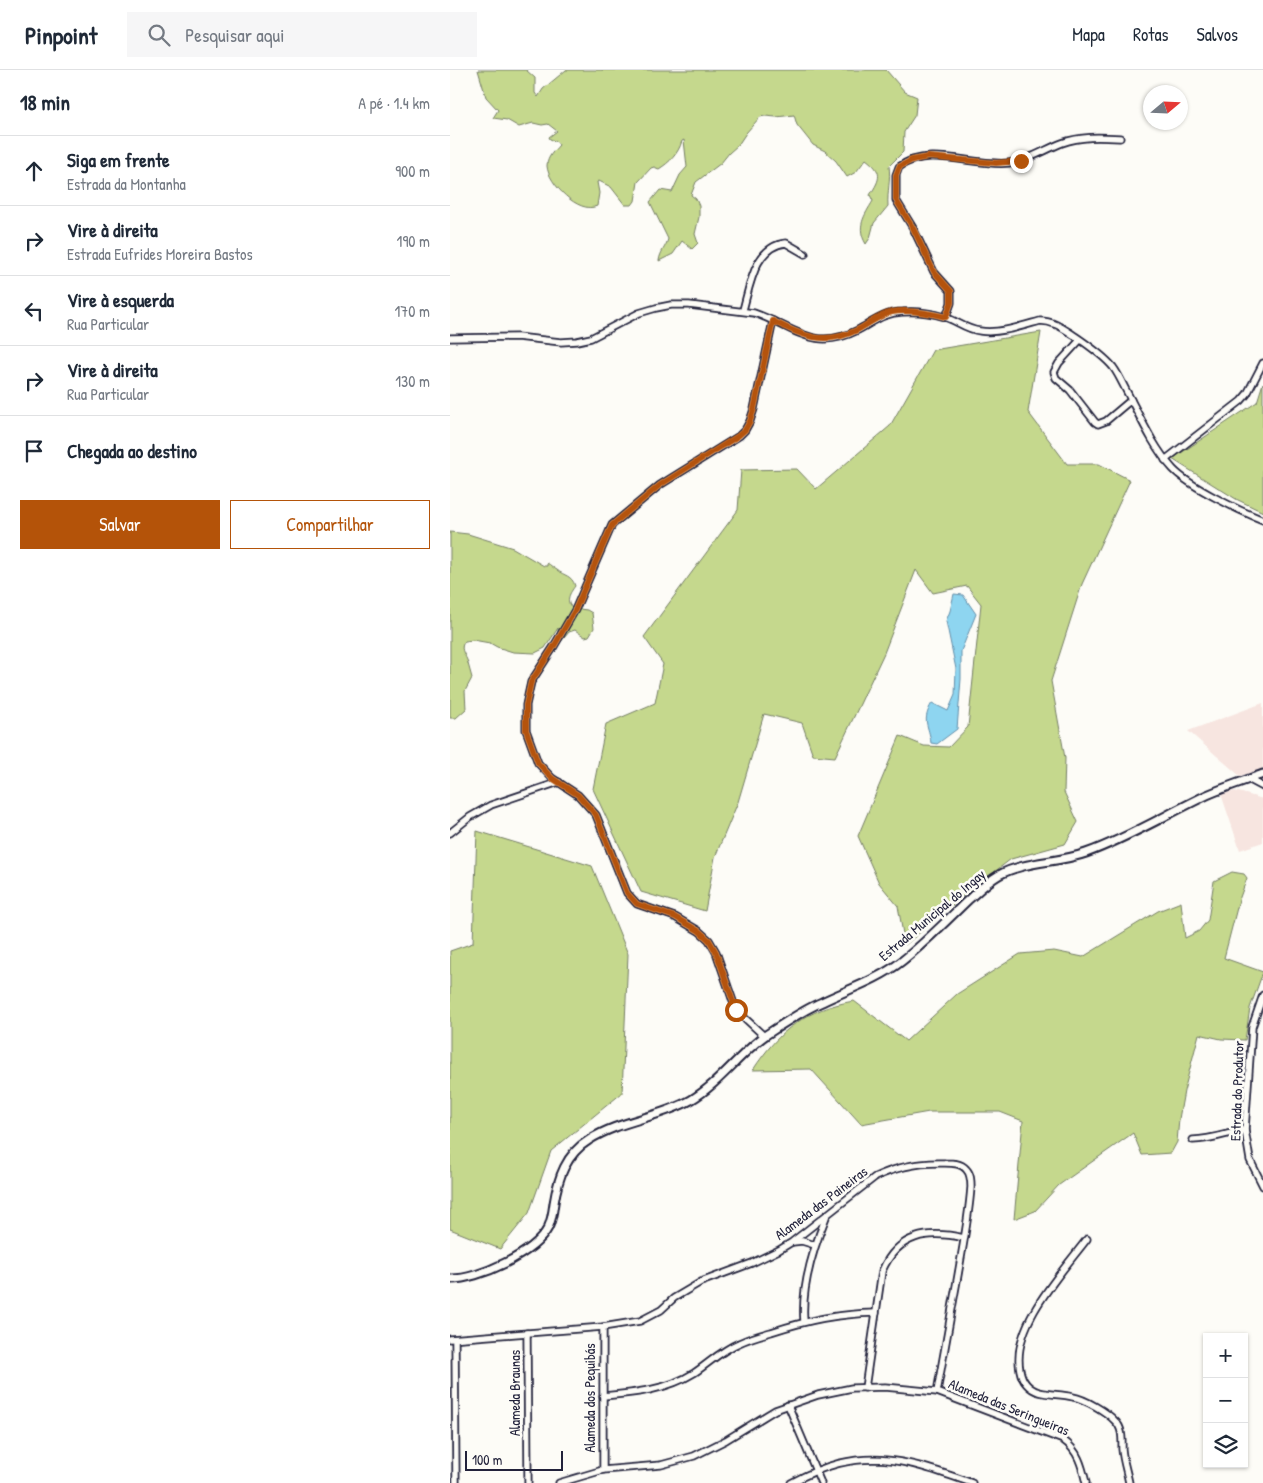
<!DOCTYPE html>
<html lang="pt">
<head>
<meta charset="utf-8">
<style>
  body { margin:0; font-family:"Patrick Hand",sans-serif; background:#f6f6f7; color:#1f2937 }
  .controls { position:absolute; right:15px; bottom:15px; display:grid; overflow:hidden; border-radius:0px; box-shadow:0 1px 4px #0004 }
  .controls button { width:45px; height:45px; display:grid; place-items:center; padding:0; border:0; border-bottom:1px solid #e0e1e3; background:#fff; color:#1f2937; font:25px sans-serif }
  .compass { position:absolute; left:693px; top:15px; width:45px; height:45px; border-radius:50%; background:#fff; box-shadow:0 1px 4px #0004; rotate:71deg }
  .scale { position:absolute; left:15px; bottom:12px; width:98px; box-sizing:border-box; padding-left:5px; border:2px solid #22223b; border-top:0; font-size:14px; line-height:18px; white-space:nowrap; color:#22223b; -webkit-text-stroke:4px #fdfcf7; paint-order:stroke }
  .stop { position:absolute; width:15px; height:15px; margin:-11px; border:4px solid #b45309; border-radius:50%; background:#fff }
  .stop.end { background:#b45309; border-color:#fff; box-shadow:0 1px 5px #0008 }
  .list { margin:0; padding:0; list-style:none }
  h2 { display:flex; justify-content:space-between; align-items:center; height:65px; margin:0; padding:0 20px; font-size:21px }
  h2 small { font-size:16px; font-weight:400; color:#747a83 }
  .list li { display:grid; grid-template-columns:32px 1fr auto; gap:15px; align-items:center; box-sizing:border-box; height:70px; padding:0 20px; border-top:1px solid #e0e1e3 }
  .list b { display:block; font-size:19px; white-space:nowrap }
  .list p { margin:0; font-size:16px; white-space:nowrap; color:#747a83 }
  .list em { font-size:16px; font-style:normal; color:#747a83 }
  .actions { display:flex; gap:10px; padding:15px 20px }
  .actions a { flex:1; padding:11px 0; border:1px solid #b45309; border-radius:0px; text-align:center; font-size:18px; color:#b45309 }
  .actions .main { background:#b45309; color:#fff }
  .icon { flex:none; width:28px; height:28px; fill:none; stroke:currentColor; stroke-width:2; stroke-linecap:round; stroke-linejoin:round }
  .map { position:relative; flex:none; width:813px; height:1413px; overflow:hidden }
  header { display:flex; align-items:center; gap:30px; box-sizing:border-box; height:70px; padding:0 25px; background:#fff; border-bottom:1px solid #e0e1e3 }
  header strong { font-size:24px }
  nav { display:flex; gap:28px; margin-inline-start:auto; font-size:18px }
  .search { width:350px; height:45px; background:#f6f6f7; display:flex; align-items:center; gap:12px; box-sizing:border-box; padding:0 18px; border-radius:0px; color:#747a83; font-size:19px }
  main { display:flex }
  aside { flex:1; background:#fff }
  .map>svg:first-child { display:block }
</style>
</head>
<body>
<header>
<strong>Pinpoint</strong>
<div class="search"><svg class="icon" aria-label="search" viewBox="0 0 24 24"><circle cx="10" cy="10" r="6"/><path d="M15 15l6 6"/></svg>Pesquisar aqui</div>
<nav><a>Mapa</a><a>Rotas</a><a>Salvos</a></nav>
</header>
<main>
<aside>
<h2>18 min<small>A pé · 1.4 km</small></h2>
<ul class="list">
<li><svg class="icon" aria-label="ahead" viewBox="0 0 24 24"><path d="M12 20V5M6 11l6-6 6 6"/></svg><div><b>Siga em frente</b><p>Estrada da Montanha</p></div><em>900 m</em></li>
<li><svg class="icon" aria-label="right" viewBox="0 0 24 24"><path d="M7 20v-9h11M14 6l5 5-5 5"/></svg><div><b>Vire à direita</b><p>Estrada Eufrides Moreira Bastos</p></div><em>190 m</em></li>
<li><svg class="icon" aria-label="left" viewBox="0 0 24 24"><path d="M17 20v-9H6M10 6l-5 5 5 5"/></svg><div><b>Vire à esquerda</b><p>Rua Particular</p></div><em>170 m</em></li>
<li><svg class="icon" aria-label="right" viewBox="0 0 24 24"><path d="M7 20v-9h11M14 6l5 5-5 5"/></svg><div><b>Vire à direita</b><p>Rua Particular</p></div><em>130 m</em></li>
<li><svg class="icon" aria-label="arrive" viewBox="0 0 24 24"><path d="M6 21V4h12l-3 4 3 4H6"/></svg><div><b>Chegada ao destino</b></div></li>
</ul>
<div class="actions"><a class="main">Salvar</a><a>Compartilhar</a></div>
</aside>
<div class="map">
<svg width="813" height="1413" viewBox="0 0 813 1413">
  <rect width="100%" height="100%" fill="#fdfcf7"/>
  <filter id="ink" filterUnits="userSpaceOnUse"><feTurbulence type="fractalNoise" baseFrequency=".02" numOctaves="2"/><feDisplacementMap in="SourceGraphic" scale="10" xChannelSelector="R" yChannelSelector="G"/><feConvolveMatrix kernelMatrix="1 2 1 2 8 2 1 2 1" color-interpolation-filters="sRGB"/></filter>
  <g filter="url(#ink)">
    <!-- built -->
    <g fill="#f7e5e0">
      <polygon points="813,633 813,699 790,706 738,661"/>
      <polygon points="785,721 813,729 813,772 790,780 771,724"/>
    </g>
    <!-- green -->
    <g fill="#c5d88d" stroke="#747d64">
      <path d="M28 0H76L85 8V23L88 27 93 19 116 0H436L455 22 467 27 465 45 454 62 453 82 439 96C441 109 437 122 438 136L424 153 420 168 416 174C406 157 414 146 423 131L420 125C431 108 433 102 416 89L406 102 397 107 386 91 375 81 363 75 347 55 344 45 326 47 315 46 310 47 296 63 288 75 279 83 271 93 246 112 241 125 246 129 249 136V147L245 164 248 173 242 179 232 171 223 184 209 191C210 182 216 177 218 169L200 132 210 120 222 122 230 105 237 97 234 70 232 71C228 84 220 92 209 99L204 97 201 98 188 112 185 131 182 135H175L161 117 149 111 147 112 149 123 147 136C129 145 98 113 97 96 97 87 104 81 109 75L107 72 100 69 99 67 107 61 98 54 92 55 83 53 69 57 57 50 43 48 48 40 36 27Z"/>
      <polygon points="591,262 578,342 617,394 649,394 680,410 632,514 601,611 615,688 614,722 628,752 615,774 561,789 513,826 455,875 448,836 429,813 408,766 450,666 474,676 499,677 518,657 531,534 517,516 483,523 466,500 434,583 385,687 363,685 352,653 314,644 288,732 265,787 255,841 191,822 143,719 156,654 205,633 213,594 194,567 288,440 291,400 347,399 366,419 440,356 483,280"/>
      <polygon points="813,313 813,442 786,429 722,389 807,332"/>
      <path d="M0 462 18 464 63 478 94 496H97V493C101 495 103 498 107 500 114 506 122 505 125 516 120 523 115 530 122 538L137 540 142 543 144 558 139 566 135 567 125 560 119 562 95 591 108 563V558L95 578 85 583 63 582 47 577 40 573 23 570 15 571C9 578 14 583 17 590 19 596 20 602 22 608L15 621 16 639 6 648H0Z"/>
      <polygon points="27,761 142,796 178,884 172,1023 101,1081 79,1143 50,1179 0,1159 0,881 23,873"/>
      <path d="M782 802 794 804 797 808 789 830 774 888 813 902 800 938 795 970 771 969 749 964 734 1021 729 1049 727 1072 721 1083 692 1085 683 1063 609 1115 585 1141 564 1149 573 1051 550 1042H479L411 1054 361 999 303 1000C329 960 356 939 404 931L456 971 507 924 570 884 604 881 633 887 708 841 731 832 735 868 749 861 758 850 764 811Z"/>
    </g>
    <!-- water -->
    <path fill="#8ed5f0" stroke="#638da8" d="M504 524 513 525 526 544 511 581V609L507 659 487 674 481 673C479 654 471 652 482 633L498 641 505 625 506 599 496 551 500 541Z"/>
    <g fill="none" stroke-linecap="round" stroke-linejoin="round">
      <defs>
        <g id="minor">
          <path d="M293 240C300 215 305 176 336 173L355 184"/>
          <path d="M496 247 501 233V221L484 202 463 158 446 130V105L449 97C479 75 524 97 559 93 578 91 594 80 612 73 631 66 650 67 670 68"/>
          <path d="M0 268 67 267 111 272 127 271 141 268 189 243 206 238 221 235H239L304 243C343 256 363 283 408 260 423 252 435 242 453 242 466 241 482 243 495 247 507 251 517 260 530 261 549 264 572 256 590 251 604 251 614 259 625 266 638 275 653 285 663 297 669 305 673 315 678 324 691 349 704 378 723 399 740 417 790 441 813 450"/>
          <polyline points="630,270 609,293 604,302 606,308 620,320 645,352 648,354 656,351 681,330"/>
          <polyline points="715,390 791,331 797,324 813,293"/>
          <polyline points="798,709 813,717"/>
          <polyline points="0,763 20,747 41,735 109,712"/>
          <polyline points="813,925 802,957 795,1060 800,1090 813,1116"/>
          <polyline points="314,966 286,940 266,882 259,870 249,861 225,847 187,834 177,823 146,745 128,725 102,708 88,693 76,660 76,635 81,612 103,578 125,540 162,455 210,415 289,366 295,360 300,351 304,339 323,251"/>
          <path d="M743 1070C762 1070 777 1063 795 1060"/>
          <path d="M637 1169C612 1202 561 1256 570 1300 572 1311 579 1319 589 1322 600 1325 611 1324 623 1327 635 1329 657 1342 665 1351 673 1358 672 1370 672 1379 673 1391 677 1402 679 1413"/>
          <polyline points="343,1172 352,1171 365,1175"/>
          <path d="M354 1251C351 1216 363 1179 376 1147"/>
          <polyline points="153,1257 153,1400"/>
          <polyline points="77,1263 78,1413"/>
          <path d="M0 1269 153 1257 190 1251 211 1240 224 1228 251 1212 302 1193 329 1180 342 1172 425 1107C448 1096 469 1092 495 1093 502 1093 511 1093 516 1099 521 1104 521 1111 521 1117 519 1146 513 1176 508 1205 501 1244 494 1283 487 1322"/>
          <polyline points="5,1269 6,1413"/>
          <path d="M415 1318 432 1201C448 1164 478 1160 514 1168"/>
          <path d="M153 1326C185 1323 217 1320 244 1303 259 1293 272 1280 289 1273 299 1268 310 1265 321 1262 358 1250 387 1244 426 1243"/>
          <polyline points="338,1335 371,1413"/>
          <path d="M109 1413 153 1400 211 1395 244 1386 276 1370 325 1340 368 1325 402 1318 435 1317 487 1322 613 1370C628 1380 632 1396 636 1413"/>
          <path d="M341 1413C411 1375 451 1388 522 1413"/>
        </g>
        <path id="tertiary" d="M0 1209C28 1210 85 1183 98 1158 102 1150 103 1141 104 1133 108 1108 116 1084 139 1070 170 1050 209 1048 241 1030 270 1013 289 984 316 965 334 953 353 940 372 932 399 919 428 910 452 891 475 873 496 851 518 830 527 822 537 812 549 805 574 791 608 793 636 783 678 768 717 744 757 725 775 717 794 711 813 704"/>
      </defs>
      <!-- minor casing -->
      <use href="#minor" stroke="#22223b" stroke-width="9"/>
      <!-- tertiary casing -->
      <use href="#tertiary" stroke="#22223b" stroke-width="11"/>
      <!-- minor -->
      <use href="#minor" stroke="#fdfcf7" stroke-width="5.5"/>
      <!-- tertiary -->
      <use href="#tertiary" stroke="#fdfcf7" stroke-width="7"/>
    </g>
  </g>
  <g fill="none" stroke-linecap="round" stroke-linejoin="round" filter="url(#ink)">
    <!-- route -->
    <path stroke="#b45309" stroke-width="6" d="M286 940 266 882 259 870 249 861 225 847 187 834 177 823 146 745 128 725 102 708 88 693 76 660V635L81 612 103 578 125 540 162 455 210 415 288 366 295 360 300 351 304 339 323 251C352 266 375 276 407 260 419 254 429 245 442 242 459 239 479 243 496 247L501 233V221L484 202 463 158 446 130V105L449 97 462 90 478 87 546 93 571 91"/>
  </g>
  <g text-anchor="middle" stroke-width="5" stroke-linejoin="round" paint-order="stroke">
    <!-- street labels -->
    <g font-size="14" fill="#22223b" stroke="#fdfcf7">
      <text transform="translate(482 845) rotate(-40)" y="5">Estrada Municipal do Ingay</text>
      <text transform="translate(787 1021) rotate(-88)" y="5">Estrada do Produtor</text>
      <text transform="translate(371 1133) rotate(-37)" y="5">Alameda das Paineiras</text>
      <text transform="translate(65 1323) rotate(-90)" y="5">Alameda Braunas</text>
      <text transform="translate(140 1328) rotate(-90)" y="5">Alameda dos Pequibás</text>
      <text transform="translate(559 1337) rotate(22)" y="5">Alameda das Seringueiras</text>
    </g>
  </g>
</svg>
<div class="controls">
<button>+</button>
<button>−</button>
<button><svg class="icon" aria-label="layers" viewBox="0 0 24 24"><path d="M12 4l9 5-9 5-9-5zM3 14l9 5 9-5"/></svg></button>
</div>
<svg class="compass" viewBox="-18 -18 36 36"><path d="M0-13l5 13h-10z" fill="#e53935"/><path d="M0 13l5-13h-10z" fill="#747a83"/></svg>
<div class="scale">100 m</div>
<div class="stop" style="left:286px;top:940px"></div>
<div class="stop end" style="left:571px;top:91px"></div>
</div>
</main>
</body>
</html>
